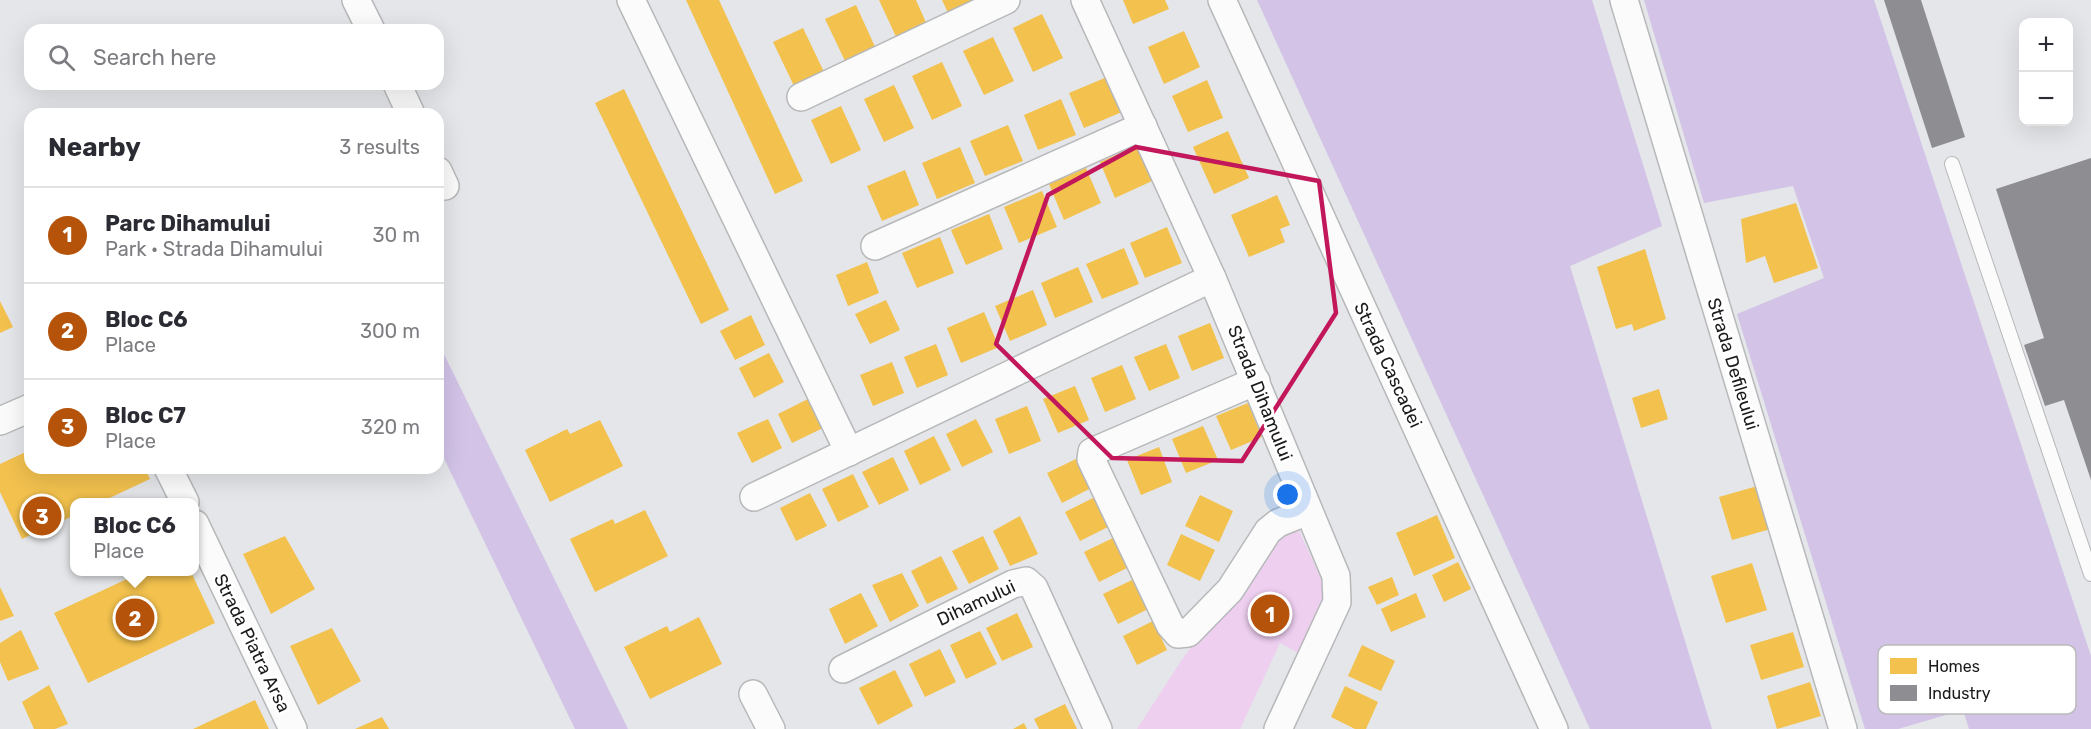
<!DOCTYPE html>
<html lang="en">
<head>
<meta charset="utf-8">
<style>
  body { margin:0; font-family:Rubik,sans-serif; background:#f2f2f3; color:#2b2b33 }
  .controls { position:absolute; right:18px; top:18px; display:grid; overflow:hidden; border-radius:12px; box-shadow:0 6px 24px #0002 }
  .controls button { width:54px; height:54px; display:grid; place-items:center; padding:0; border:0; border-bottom:2px solid #e1e1e2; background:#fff; color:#2b2b33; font:30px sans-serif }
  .you { position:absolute; left:1288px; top:495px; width:21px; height:21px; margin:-15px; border:4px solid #fff; border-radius:50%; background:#1a73e8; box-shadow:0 0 0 9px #1a73e833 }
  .badge { display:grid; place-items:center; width:39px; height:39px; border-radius:50%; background:#b45309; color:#fff; font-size:20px; font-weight:700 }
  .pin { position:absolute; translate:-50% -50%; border:3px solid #fff; box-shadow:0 2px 6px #0006 }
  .popup { position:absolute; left:70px; top:498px; width:129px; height:78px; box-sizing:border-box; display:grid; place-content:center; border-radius:12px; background:#fff; filter:drop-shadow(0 2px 4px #0005); font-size:20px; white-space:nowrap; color:#7c7c81 }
  .popup b { font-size:22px; color:#2b2b33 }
  .popup::after { content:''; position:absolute; left:50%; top:100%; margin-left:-12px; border:12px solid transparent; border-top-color:#fff }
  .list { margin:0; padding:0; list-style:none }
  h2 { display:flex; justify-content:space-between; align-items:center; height:78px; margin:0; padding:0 24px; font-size:26px }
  h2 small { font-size:20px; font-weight:400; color:#7c7c81 }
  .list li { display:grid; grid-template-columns:39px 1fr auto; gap:18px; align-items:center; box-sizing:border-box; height:96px; padding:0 24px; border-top:2px solid #e1e1e2 }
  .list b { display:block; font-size:22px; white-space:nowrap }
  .list p { margin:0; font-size:20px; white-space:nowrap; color:#7c7c81 }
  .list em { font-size:20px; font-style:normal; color:#7c7c81 }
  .icon { flex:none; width:33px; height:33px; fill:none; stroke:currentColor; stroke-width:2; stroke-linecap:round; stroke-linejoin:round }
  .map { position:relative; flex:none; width:2091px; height:729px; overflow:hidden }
  .search { position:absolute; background:#fff; box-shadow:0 6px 24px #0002; left:24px; top:24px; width:420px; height:66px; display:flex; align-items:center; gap:15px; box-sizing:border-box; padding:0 21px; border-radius:18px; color:#7c7c81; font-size:22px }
  .panel { position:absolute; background:#fff; box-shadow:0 6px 24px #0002; left:24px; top:108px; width:420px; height:366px; border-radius:18px }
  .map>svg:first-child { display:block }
</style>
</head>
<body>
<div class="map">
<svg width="2091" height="729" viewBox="0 0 2091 729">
  <rect width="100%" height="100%" fill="#e4e6e9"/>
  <!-- grass -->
  <g fill="#d2c3e7">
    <polygon points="1257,0 1592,0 1662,226 1570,266 1712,729 1590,729"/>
    <polygon points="1644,0 1874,0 2091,656 2091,729 1969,729 1963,710 1898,729 1865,729 1737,314 1824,278 1793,186 1704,203"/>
    <polygon points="438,342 628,729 575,729 438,446"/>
  </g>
  <!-- park -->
  <polygon fill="#eecff0" points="1295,522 1330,598 1302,655 1280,643 1240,729 1137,729 1177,667 1254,556"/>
  <!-- homes -->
  <g fill="#f2c14e">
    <polygon points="686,0 719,0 803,181 775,194"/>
    <polygon points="879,0 916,0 928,27 898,41"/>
    <polygon points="942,0 978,0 950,17"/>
    <polygon points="1123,0 1165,0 1169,9 1133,24"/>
    <polygon points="856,5 876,49 846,63 825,19"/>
    <polygon points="1042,14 1063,58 1033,72 1013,28"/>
    <polygon points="803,28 824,72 794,86 773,42"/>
    <polygon points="1184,31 1200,67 1164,84 1148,47"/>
    <polygon points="993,37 1014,81 984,95 963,51"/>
    <polygon points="942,62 962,106 932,120 912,76"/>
    <polygon points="1107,77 1122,112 1084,128 1069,93"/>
    <polygon points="1207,80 1223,118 1188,132 1172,96"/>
    <polygon points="894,85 914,128 884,142 864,99"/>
    <polygon points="624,89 729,310 701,324 595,103"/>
    <polygon points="1061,99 1076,135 1038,150 1024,115"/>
    <polygon points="841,106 861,150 831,164 811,120"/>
    <polygon points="1008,125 1023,161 985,176 970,141"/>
    <polygon points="1228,131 1249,178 1214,194 1193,147"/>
    <polygon points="1137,146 1152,181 1115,198 1100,162"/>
    <polygon points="960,147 975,183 937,199 922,163"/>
    <polygon points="1086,168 1101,203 1064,220 1049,184"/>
    <polygon points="905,170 919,205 882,221 867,186"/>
    <polygon points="1042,191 1057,227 1019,243 1004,207"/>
    <polygon points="1277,195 1290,225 1280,229 1285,242 1249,257 1231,215"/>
    <polygon points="1796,203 1818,268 1774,283 1765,256 1746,263 1741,219"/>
    <polygon points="989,214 1003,249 966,265 951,230"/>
    <polygon points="1167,227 1182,263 1145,278 1130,243"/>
    <polygon points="940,237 954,273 917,288 902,253"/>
    <polygon points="1124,248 1139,284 1102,299 1086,264"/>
    <polygon points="1645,249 1666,319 1634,331 1632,324 1616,329 1597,267"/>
    <polygon points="867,262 879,293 848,306 836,275"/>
    <polygon points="1078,267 1093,302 1055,318 1041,283"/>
    <polygon points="1033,290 1047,325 1010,341 995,306"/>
    <polygon points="886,300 900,330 870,344 855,314"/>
    <polygon points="0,301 13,327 0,333"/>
    <polygon points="984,312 999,347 961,363 947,328"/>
    <polygon points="751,315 765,345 735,360 720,331"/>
    <polygon points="1210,323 1224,358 1192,371 1178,336"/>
    <polygon points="936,344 948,375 917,388 904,357"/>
    <polygon points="1166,344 1180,378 1149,391 1134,357"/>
    <polygon points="769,353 784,382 754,398 739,368"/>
    <polygon points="892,362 904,393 873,406 860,375"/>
    <polygon points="1122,365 1136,399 1105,412 1091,378"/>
    <polygon points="1075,386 1089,420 1058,433 1043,399"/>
    <polygon points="1659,389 1668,419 1641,428 1632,398"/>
    <polygon points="808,399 823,428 792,443 778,414"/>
    <polygon points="1248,403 1262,437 1231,450 1216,416"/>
    <polygon points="1027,406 1041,441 1009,454 995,419"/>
    <polygon points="768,419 782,448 752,463 737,433"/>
    <polygon points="976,419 993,452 962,467 946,434"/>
    <polygon points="600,420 623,466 550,502 525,450 567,429 570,434"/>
    <polygon points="1203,426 1218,460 1186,473 1172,439"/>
    <polygon points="934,436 951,470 920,485 904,451"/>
    <polygon points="1159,447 1172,482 1141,495 1127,460"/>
    <polygon points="30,450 30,468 145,468 150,479 101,502 75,502 75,515 22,539 0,492 0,464"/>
    <polygon points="893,457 909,490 879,505 862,472"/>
    <polygon points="1078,458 1093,487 1062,503 1047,473"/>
    <polygon points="853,474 869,507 838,522 822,489"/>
    <polygon points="1761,485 1774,528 1732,540 1719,497"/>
    <polygon points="810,493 827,526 796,541 780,508"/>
    <polygon points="1200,495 1233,511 1219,542 1185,526"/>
    <polygon points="1095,497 1110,526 1080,541 1065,512"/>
    <polygon points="645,510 668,556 595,592 570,539 613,519 615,524"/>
    <polygon points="1437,515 1455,558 1414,576 1396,533"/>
    <polygon points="1020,516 1038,554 1010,566 993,531"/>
    <polygon points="1181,534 1215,550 1200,581 1167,565"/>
    <polygon points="285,536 315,589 271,614 243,554"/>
    <polygon points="983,536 999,569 969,584 952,551"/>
    <polygon points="1115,537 1129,567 1099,582 1084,552"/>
    <polygon points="941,556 958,589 927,604 911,571"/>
    <polygon points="1458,562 1471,589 1444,602 1432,575"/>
    <polygon points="1752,563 1767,610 1726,623 1711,576"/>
    <polygon points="142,572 191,572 215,623 88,683 54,613"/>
    <polygon points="902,573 919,606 890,622 872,585"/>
    <polygon points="1392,577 1399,595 1377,605 1368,587"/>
    <polygon points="1134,579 1148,609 1118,624 1103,594"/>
    <polygon points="0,587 14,616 0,621"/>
    <polygon points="861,593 878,626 845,644 829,609"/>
    <polygon points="1416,593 1426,617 1391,632 1381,609"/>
    <polygon points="1017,613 1033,647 1002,661 986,628"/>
    <polygon points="699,617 722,664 650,699 624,647 667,626 670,632"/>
    <polygon points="1153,621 1167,650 1137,665 1123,636"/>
    <polygon points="332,628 361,681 318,705 290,646"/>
    <polygon points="21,630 39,669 8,681 0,662 0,643"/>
    <polygon points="980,631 997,664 966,679 950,645"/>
    <polygon points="1793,632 1804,667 1761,680 1750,645"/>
    <polygon points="1362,645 1395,661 1381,691 1348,676"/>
    <polygon points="940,649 956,682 925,697 909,664"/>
    <polygon points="895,670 913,706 878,725 859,688"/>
    <polygon points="1810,682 1821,716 1777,729 1767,696"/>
    <polygon points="49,685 68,724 55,729 34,729 22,702"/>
    <polygon points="1345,686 1378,702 1366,729 1355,729 1331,717"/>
    <polygon points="255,700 269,729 193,729"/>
    <polygon points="1065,704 1077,729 1039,729 1034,719"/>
    <polygon points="382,717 389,729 355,729"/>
    <polygon points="1024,723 1027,729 1013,729"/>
  </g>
  <!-- industry -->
  <g fill="#8d8d92">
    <polygon points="1884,0 1921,0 1965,137 1932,148"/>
    <polygon points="2091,158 2091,480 2064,400 2045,406 2024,345 2044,338 1996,189"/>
  </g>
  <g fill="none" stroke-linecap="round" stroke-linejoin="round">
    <defs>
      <polyline id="service" points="1952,164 2091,574"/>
      <g id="minor">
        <polyline points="356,0 371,30"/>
        <polyline points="631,0 849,452"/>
        <polyline points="1085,0 1212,278 1336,576 1337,602 1278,729"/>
        <polyline points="1222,0 1554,729"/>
        <polyline points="1624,0 1843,729"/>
        <polyline points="397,84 411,114"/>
        <polyline points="801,97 1006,0"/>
        <polyline points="438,171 445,186"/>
        <polyline points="875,246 1143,126"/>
        <polyline points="1256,381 1092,452 1091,459 1170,625 1178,634 1188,633 1230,590 1268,531 1278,523 1308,511"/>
        <polyline points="0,421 30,408"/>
        <polyline points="168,468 185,502"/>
        <polyline points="754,497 1212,278"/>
        <polyline points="195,524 293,729"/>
        <polyline points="843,669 1013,584 1026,581 1034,588 1098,729"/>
        <polyline points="753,694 771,729"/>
      </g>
    </defs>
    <!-- service casing -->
    <use href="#service" stroke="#b7b8b9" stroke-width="16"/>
    <!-- minor casing -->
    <use href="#minor" stroke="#b7b8b9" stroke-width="30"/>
    <!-- service -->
    <use href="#service" stroke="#fbfbfc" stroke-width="14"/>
    <!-- minor -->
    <use href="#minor" stroke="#fbfbfc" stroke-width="27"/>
  </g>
  <!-- marked area -->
  <path fill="none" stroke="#c2185b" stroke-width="4.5" stroke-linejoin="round" d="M1136 147 1319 181 1336 313 1242 461 1112 458 996 344 1048 195Z"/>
  <g text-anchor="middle" stroke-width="6" stroke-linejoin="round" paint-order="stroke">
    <!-- street labels -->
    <g font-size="18" fill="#1b1b1b" stroke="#fff">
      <text transform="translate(1733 364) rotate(73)" y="6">Strada Defileului</text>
      <text transform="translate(1388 365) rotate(65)" y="6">Strada Cascadei</text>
      <text transform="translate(1260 393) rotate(68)" y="6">Strada Dihamului</text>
      <text transform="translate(976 603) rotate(-25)" y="6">Dihamului</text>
      <text transform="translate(252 643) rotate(64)" y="6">Strada Piatra Arsa</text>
    </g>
  </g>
  <!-- legend -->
  <rect x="1878" y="645" width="198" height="69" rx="9" fill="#fff" stroke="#bbb" stroke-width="1.5"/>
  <rect x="1890" y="658" width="27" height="16" fill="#f2c14e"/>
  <rect x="1890" y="685" width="27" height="16" fill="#8d8d92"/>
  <g font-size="16" fill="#1b1b1b">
    <text x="1928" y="672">Homes</text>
    <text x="1928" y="699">Industry</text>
  </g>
</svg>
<div class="controls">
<button>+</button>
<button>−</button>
</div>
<div class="you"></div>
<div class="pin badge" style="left:1270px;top:614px">1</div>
<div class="pin badge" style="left:135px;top:618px">2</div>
<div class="popup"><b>Bloc C6</b>Place</div>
<div class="pin badge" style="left:42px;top:516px">3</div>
<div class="search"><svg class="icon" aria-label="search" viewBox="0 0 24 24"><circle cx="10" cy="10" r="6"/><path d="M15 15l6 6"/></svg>Search here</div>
<section class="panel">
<h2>Nearby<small>3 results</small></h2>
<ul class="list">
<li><span class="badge">1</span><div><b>Parc Dihamului</b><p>Park · Strada Dihamului</p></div><em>30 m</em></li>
<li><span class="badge">2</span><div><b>Bloc C6</b><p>Place</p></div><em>300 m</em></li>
<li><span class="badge">3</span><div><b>Bloc C7</b><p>Place</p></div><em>320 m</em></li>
</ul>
</section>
</div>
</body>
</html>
